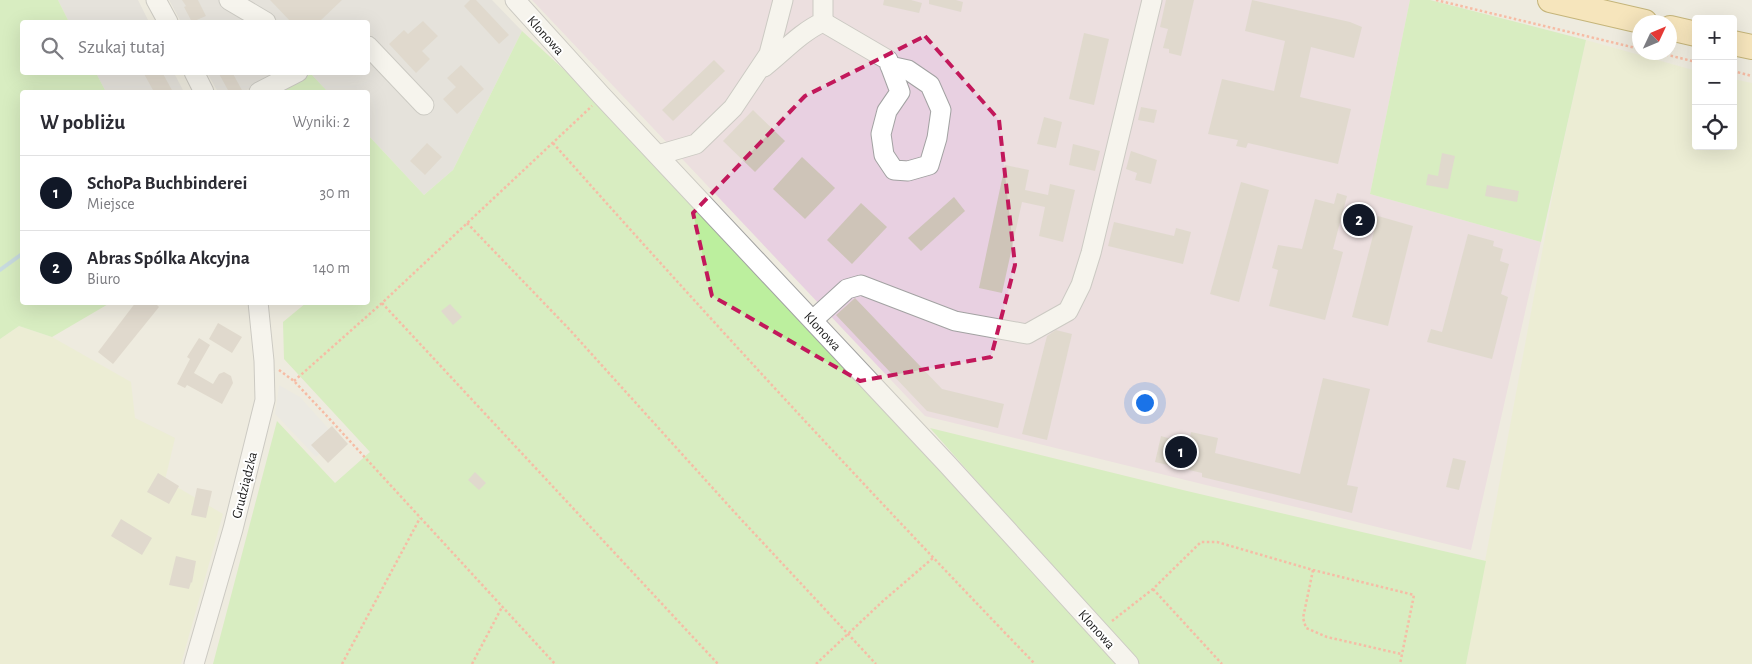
<!DOCTYPE html>
<html lang="pl">
<head>
<meta charset="utf-8">
<style>
  body { margin:0; font-family:"Alegreya Sans",sans-serif; background:#f7f7f7; color:#2b2b33 }
  .controls { position:absolute; right:15px; top:15px; display:grid; overflow:hidden; border-radius:5px; box-shadow:0 5px 20px #0002 }
  .controls button { width:45px; height:45px; display:grid; place-items:center; padding:0; border:0; border-bottom:1px solid #e1e1e2; background:#fff; color:#2b2b33; font:25px sans-serif }
  .compass { position:absolute; left:1632px; top:15px; width:45px; height:45px; border-radius:50%; background:#fff; box-shadow:0 5px 20px #0002; rotate:46deg }
  .you { position:absolute; left:1144px; top:402px; width:18px; height:18px; margin:-12px; border:4px solid #fff; border-radius:50%; background:#1a73e8; box-shadow:0 0 0 8px #1a73e833 }
  .badge { display:grid; place-items:center; width:32px; height:32px; border-radius:50%; background:#111827; color:#fff; font-size:16px; font-weight:700 }
  .pin { position:absolute; translate:-50% -50%; border:2px solid #fff; box-shadow:0 1px 5px #0006 }
  .list { margin:0; padding:0; list-style:none }
  h2 { display:flex; justify-content:space-between; align-items:center; height:65px; margin:0; padding:0 20px; font-size:21px }
  h2 small { font-size:16px; font-weight:400; color:#7c7c81 }
  .list li { display:grid; grid-template-columns:32px 1fr auto; gap:15px; align-items:center; box-sizing:border-box; height:75px; padding:0 20px; border-top:1px solid #e1e1e2 }
  .list b { display:block; font-size:19px; white-space:nowrap }
  .list p { margin:0; font-size:16px; white-space:nowrap; color:#7c7c81 }
  .list em { font-size:16px; font-style:normal; color:#7c7c81 }
  .icon { flex:none; width:28px; height:28px; fill:none; stroke:currentColor; stroke-width:2; stroke-linecap:round; stroke-linejoin:round }
  .map { position:relative; flex:none; width:1752px; height:664px; overflow:hidden }
  .search { position:absolute; background:#fff; box-shadow:0 5px 20px #0002; left:20px; top:20px; width:350px; height:55px; display:flex; align-items:center; gap:12px; box-sizing:border-box; padding:0 18px; border-radius:5px; color:#7c7c81; font-size:19px }
  .panel { position:absolute; background:#fff; box-shadow:0 5px 20px #0002; left:20px; top:90px; width:350px; height:215px; border-radius:5px }
  .map>svg:first-child { display:block }
</style>
</head>
<body>
<div class="map">
<svg width="1752" height="664" viewBox="0 0 1752 664">
  <rect width="100%" height="100%" fill="#eeebdf"/>
  <!-- residential -->
  <g fill="#d9d8d8">
    <polygon points="58,0 138,0 149,22 69,22"/>
    <polygon points="169,0 492,0 522,31 453,170 424,195 368,135 368,92 328,92 310,73 368,72 368,22 181,22"/>
    <polygon points="96,73 174,73 184,92 106,92"/>
    <polygon points="207,73 280,73 243,92 218,92"/>
  </g>
  <!-- industrial -->
  <polygon fill="#e8d0e1" points="532,0 1410,0 1370,194 1541,242 1471,550 925,416"/>
  <!-- farmland -->
  <g fill="#e8f0c8">
    <polygon points="1586,40 1693,70 1696,76 1696,146 1733,146 1733,79 1752,83 1752,664 1466,664 1556,177"/>
    <polygon points="19,326 52,337 131,382 135,418 175,438 165,480 223,514 181,664 0,664 0,339"/>
  </g>
  <!-- grass -->
  <g fill="#bcef9e">
    <polygon points="0,0 58,0 69,22 22,22 22,72 96,73 106,92 22,92 22,302 110,303 52,337 19,326 0,339"/>
    <polygon points="1410,0 1430,0 1586,40 1541,242 1370,194"/>
    <polygon points="522,31 611,113 1059,599 1070,587 930,428 1187,491 1486,561 1466,664 213,664 277,421 335,483 370,452 284,359 283,322 306,303 368,302 368,135 424,195 453,170"/>
    <polygon points="311,74 328,92 276,92"/>
  </g>
  <!-- parking -->
  <polygon fill="#e7e7e7" points="279,385 300,397 337,438 316,457 275,414"/>
  <g fill="none" stroke-linecap="round" stroke-linejoin="round">
    <!-- stream -->
    <polyline stroke="#9ac8e1" stroke-width="4" points="0,270 22,254"/>
  </g>
  <!-- building -->
  <g fill="#cec4b8">
    <polygon points="182,0 198,0 206,16 192,22 184,7 186,6"/>
    <polygon points="270,0 342,0 319,22 291,22"/>
    <polygon points="470,0 476,0 509,35 499,44 464,6"/>
    <polygon points="884,0 911,0 922,3 919,13 883,5"/>
    <polygon points="929,0 956,0 963,2 961,12 929,4"/>
    <polygon points="1166,0 1194,0 1181,56 1169,53 1169,49 1163,48 1168,29 1160,27"/>
    <polygon points="1252,0 1350,22 1362,27 1354,58 1311,47 1300,97 1351,109 1338,164 1248,143 1246,148 1236,146 1238,140 1208,134 1222,79 1274,91 1285,41 1245,31"/>
    <polygon points="423,21 438,36 422,51 430,59 416,73 389,44 404,30 408,34"/>
    <polygon points="1084,33 1109,39 1094,105 1069,99"/>
    <polygon points="714,60 725,71 673,121 662,110"/>
    <polygon points="461,65 484,89 457,114 443,99 456,87 447,78"/>
    <polygon points="143,72 162,72 173,92 154,92"/>
    <polygon points="218,72 232,72 243,92 229,92"/>
    <polygon points="1141,107 1157,110 1154,123 1138,120"/>
    <polygon points="753,110 785,141 755,172 723,141"/>
    <polygon points="1044,117 1062,122 1056,148 1037,144"/>
    <polygon points="427,143 442,157 425,175 410,161"/>
    <polygon points="1073,144 1100,151 1095,171 1069,165"/>
    <polygon points="1131,151 1157,160 1151,184 1135,180 1137,173 1126,169"/>
    <polygon points="1442,153 1455,156 1448,189 1426,185 1428,174 1438,176"/>
    <polygon points="802,157 835,188 805,219 773,189"/>
    <polygon points="1005,165 1029,170 1025,190 1048,195 1050,184 1075,190 1063,242 1039,236 1045,207 1022,202 1002,293 979,288"/>
    <polygon points="1241,182 1269,190 1239,302 1210,294"/>
    <polygon points="1487,185 1519,191 1517,202 1485,196"/>
    <polygon points="1337,193 1347,196 1333,249 1343,252 1325,320 1269,306 1278,270 1272,268 1278,245 1302,249 1315,199 1334,204"/>
    <polygon points="954,197 965,211 921,251 908,238"/>
    <polygon points="861,203 887,227 852,264 827,240"/>
    <polygon points="1378,216 1413,226 1388,326 1352,317"/>
    <polygon points="1114,222 1174,236 1176,228 1191,232 1183,264 1108,246"/>
    <polygon points="1468,234 1494,241 1493,246 1503,249 1500,261 1509,264 1501,294 1508,297 1492,359 1427,342 1431,329 1442,332"/>
    <polygon points="855,298 942,389 1004,404 998,428 927,411 836,315"/>
    <polygon points="136,302 154,302 159,307 113,364 98,352"/>
    <polygon points="450,304 462,317 453,325 441,311"/>
    <polygon points="218,323 242,337 232,353 209,339"/>
    <polygon points="1056,330 1072,334 1047,440 1022,434 1047,336"/>
    <polygon points="199,338 210,345 194,373 213,384 219,374 224,372 231,376 233,383 222,404 187,385 185,388 177,384 190,359 187,357"/>
    <polygon points="1323,378 1370,389 1347,485 1358,487 1352,513 1202,477 1202,473 1155,462 1161,436 1175,440 1176,434 1190,438 1191,432 1218,438 1215,453 1300,474"/>
    <polygon points="332,426 348,444 328,463 311,445"/>
    <polygon points="1453,458 1466,461 1459,490 1446,487"/>
    <polygon points="475,472 486,483 479,490 468,480"/>
    <polygon points="158,473 179,486 169,504 147,492"/>
    <polygon points="197,488 212,491 206,518 191,515"/>
    <polygon points="121,519 152,538 142,555 111,536"/>
    <polygon points="176,556 196,561 192,583 191,582 189,589 169,585"/>
  </g>
  <g fill="none" stroke-linecap="round" stroke-linejoin="round">
    <defs>
      <g id="minor">
        <polyline points="156,0 168,22"/>
        <polyline points="229,0 266,22"/>
        <polyline points="515,0 601,95 948,465 1129,664"/>
        <polyline points="823,22 888,60 900,92 887,111 881,134 884,155 894,170 908,171 929,165 937,138 941,110 930,85 908,70 890,66"/>
        <polyline points="368,46 424,105"/>
        <path d="M764 67C783 52 801 32 823 22V0"/>
        <polyline points="194,72 204,92"/>
        <polyline points="259,92 298,72"/>
        <polyline points="658,155 696,144 733,108 769,54 783,0"/>
        <polyline points="813,320 847,289 861,285 955,321 1027,334 1068,311 1081,285 1091,253 1152,0"/>
        <polyline points="194,664 233,529 265,400 264,361 258,302"/>
      </g>
      <g id="major">
        <polyline points="1550,0 1645,22"/>
        <polyline points="1670,28 1696,34"/>
        <polyline points="1733,43 1752,47"/>
      </g>
    </defs>
    <!-- minor casing -->
    <use href="#minor" stroke="#a2a2a2" stroke-width="21"/>
    <!-- major casing -->
    <use href="#major" stroke="#927300" stroke-width="26"/>
    <!-- path -->
    <g stroke="#ff835f" stroke-width="2.5" stroke-dasharray="2.5 2.5" stroke-linecap="butt">
      <polyline points="1436,0 1640,49"/>
      <polyline points="1656,52 1696,62"/>
      <polyline points="1733,71 1752,76"/>
      <path d="M553 143C710 320 871 494 1035 664"/>
      <polyline points="467,223 569,329 738,516 876,664"/>
      <polyline points="382,303 718,664"/>
      <polyline points="279,370 294,381 325,414 555,664"/>
      <polyline points="294,381 382,303 592,106"/>
      <polyline points="1313,570 1303,618 1306,628 1327,637 1401,654"/>
      <polyline points="1153,589 1222,664"/>
      <polyline points="1112,621 1153,589 1201,542 1217,542 1313,570 1414,595 1400,664"/>
      <polyline points="342,664 420,518"/>
      <polyline points="472,664 502,607"/>
      <polyline points="816,664 883,601 933,558"/>
    </g>
    <!-- minor -->
    <use href="#minor" stroke="#fff" stroke-width="19"/>
    <!-- major -->
    <use href="#major" stroke="#ffdd93" stroke-width="24"/>
  </g>
  <!-- marked area -->
  <path d="M0 0H1752V664H0ZM925 36 999 120 1015 265 991 357 860 381 712 296 693 213 805 96Z" fill="#eeebdf" fill-opacity=".55" fill-rule="evenodd"/>
  <path fill="none" stroke="#c2185b" stroke-width="4" stroke-dasharray="10 6" stroke-linejoin="round" d="M925 36 999 120 1015 265 991 357 860 381 712 296 693 213 805 96Z"/>
  <g text-anchor="middle" stroke-width="4" stroke-linejoin="round" paint-order="stroke">
    <!-- street labels -->
    <g font-size="14" fill="#1b1b1b" stroke="#fff">
      <text transform="translate(546 35) rotate(48)" y="5">Klonowa</text>
      <text transform="translate(823 331) rotate(47)" y="5">Klonowa</text>
      <text transform="translate(244 485) rotate(-76)" y="5">Grudziądzka</text>
      <text transform="translate(1097 629) rotate(48)" y="5">Klonowa</text>
    </g>
  </g>
</svg>
<div class="controls">
<button>+</button>
<button>−</button>
<button><svg class="icon" aria-label="locate" viewBox="0 0 24 24"><circle cx="12" cy="12" r="6"/><path d="M12 2v4M12 18v4M2 12h4M18 12h4"/></svg></button>
</div>
<svg class="compass" viewBox="-18 -18 36 36"><path d="M0-13l5 13h-10z" fill="#e53935"/><path d="M0 13l5-13h-10z" fill="#7c7c81"/></svg>
<div class="you"></div>
<div class="pin badge" style="left:1181px;top:452px">1</div>
<div class="pin badge" style="left:1359px;top:220px">2</div>
<div class="search"><svg class="icon" aria-label="search" viewBox="0 0 24 24"><circle cx="10" cy="10" r="6"/><path d="M15 15l6 6"/></svg>Szukaj tutaj</div>
<section class="panel">
<h2>W pobliżu<small>Wyniki: 2</small></h2>
<ul class="list">
<li><span class="badge">1</span><div><b>SchoPa Buchbinderei</b><p>Miejsce</p></div><em>30 m</em></li>
<li><span class="badge">2</span><div><b>Abras Spólka Akcyjna</b><p>Biuro</p></div><em>140 m</em></li>
</ul>
</section>
</div>
</body>
</html>
